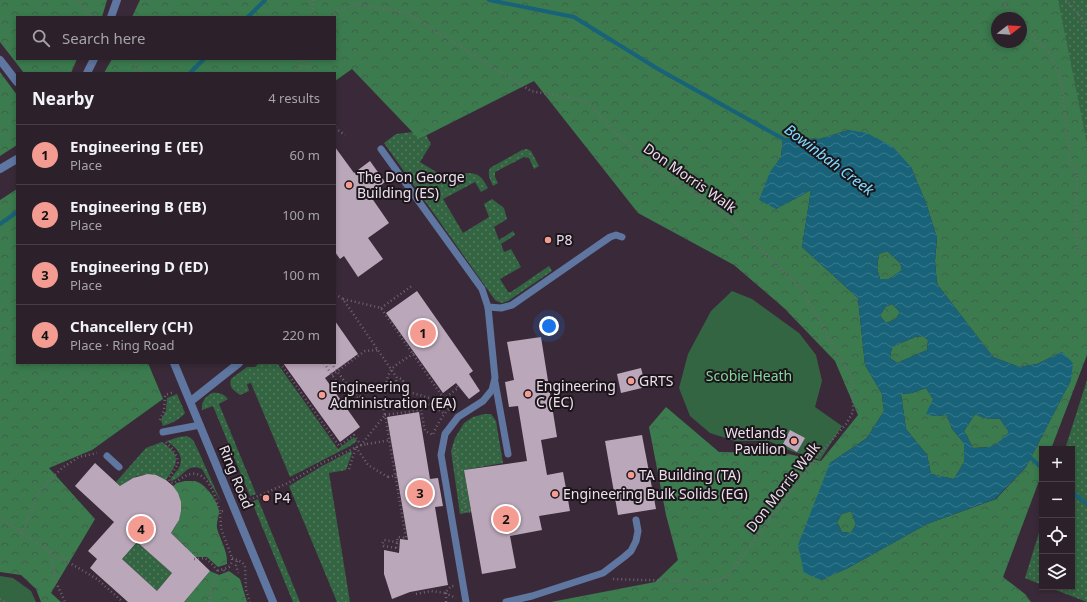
<!DOCTYPE html>
<html lang="en">
<head>
<meta charset="utf-8">
<style>
  body { margin:0; font-family:"Noto Sans",sans-serif; background:#382d37; color:#f1f3f6 }
  .controls { position:absolute; right:12px; bottom:12px; display:grid; overflow:hidden; border-radius:0px; box-shadow:0 2px 6px #0003 }
  .controls button { width:36px; height:36px; display:grid; place-items:center; padding:0; border:0; border-bottom:1px solid #483e47; background:#2c202b; color:#f1f3f6; font:20px sans-serif }
  .compass { position:absolute; left:991px; top:12px; width:36px; height:36px; border-radius:50%; background:#2c202b; box-shadow:0 2px 6px #0003; rotate:73deg }
  .you { position:absolute; left:549px; top:326px; width:14px; height:14px; margin:-10px; border:3px solid #fff; border-radius:50%; background:#1a73e8; box-shadow:0 0 0 6px #1a73e833 }
  .badge { display:grid; place-items:center; width:26px; height:26px; border-radius:50%; background:#f59c92; color:#111; font-size:13px; font-weight:700 }
  .pin { position:absolute; translate:-50% -50%; border:2px solid #fff; box-shadow:0 1px 4px #0006 }
  .list { margin:0; padding:0; list-style:none }
  h2 { display:flex; justify-content:space-between; align-items:center; height:52px; margin:0; padding:0 16px; font-size:17px }
  h2 small { font-size:13px; font-weight:400; color:#a6a3a9 }
  .list li { display:grid; grid-template-columns:26px 1fr auto; gap:12px; align-items:center; box-sizing:border-box; height:60px; padding:0 16px; border-top:1px solid #483e47 }
  .list b { display:block; font-size:15px; white-space:nowrap }
  .list p { margin:0; font-size:13px; white-space:nowrap; color:#a6a3a9 }
  .list em { font-size:13px; font-style:normal; color:#a6a3a9 }
  .icon { flex:none; width:22px; height:22px; fill:none; stroke:currentColor; stroke-width:2; stroke-linecap:round; stroke-linejoin:round }
  .map { position:relative; flex:none; width:1087px; height:602px; overflow:hidden }
  .search { position:absolute; background:#2c202b; box-shadow:0 2px 6px #0003; left:16px; top:16px; width:320px; height:44px; display:flex; align-items:center; gap:10px; box-sizing:border-box; padding:0 14px; border-radius:0px; color:#a6a3a9; font-size:15px }
  .panel { position:absolute; background:#2c202b; box-shadow:0 2px 6px #0003; left:16px; top:72px; width:320px; height:292px; border-radius:0px }
  .map>svg:first-child { display:block }
</style>
</head>
<body>
<div class="map">
<svg width="1087" height="602" viewBox="0 0 1087 602">
  <defs>
    <pattern id="grass-dots" width="8" height="8" patternUnits="userSpaceOnUse"><rect width="8" height="8" fill="#346542"/><path d="M2 2h.1M6 6h.1" fill="none" stroke="#527b5d" stroke-width="1.8" stroke-linecap="round"/></pattern>
    <pattern id="forest-crowns" width="20" height="18" patternUnits="userSpaceOnUse"><rect width="20" height="18" fill="#3b7b4e"/><path d="M2 6a3 3 0 1 1 6 0M12 15a3 3 0 1 1 6 0" fill="none" stroke="#41604a"/></pattern>
    <pattern id="water-waves" width="16" height="10" patternUnits="userSpaceOnUse"><rect width="16" height="10" fill="#186379"/><path d="M0 5q4-4 8 0t8 0" fill="none" stroke="#3a798c"/></pattern>
  </defs>
  <rect width="100%" height="100%" fill="#3a2a39"/>
  <!-- grass -->
  <g fill="url(#grass-dots)">
    <polygon points="1047,0 1087,0 1087,177"/>
    <path d="M413 132 420 139 426 135 431 144 420 162 459 186 466 173C479 173 482 177 488 188L481 192 475 182 443 199 463 233 489 217 484 204 492 199 504 208 507 219 494 227 499 240 513 231 515 235 501 244 504 252 511 249 521 267 500 279 508 292H511L549 266 552 271 508 301 501 303 495 300 384 143 396 134Z"/>
    <path d="M527 149 531 151 539 166 534 169 529 158 524 157 495 172V177L498 183 493 186C490 179 487 175 490 168L522 150Z"/>
    <path d="M259 363H277L338 449 354 437 357 441 350 446 290 477 251 383 247 384 249 391 240 395C233 390 229 388 231 379L247 367H255Z"/>
    <polygon points="1087,380 1087,602 1048,587 1072,587 1072,449 1065,449"/>
    <path d="M212 393C219 392 224 394 228 399L219 404 256 494 250 496 213 406 202 410C201 402 205 397 212 393Z"/>
    <path d="M177 394 185 413C179 420 172 423 163 426L161 420 166 411 167 398Z"/>
    <polygon points="484,414 491,414 496,421 503,463 464,470 471,512 460,514 451,451 455,438 464,423 473,417"/>
    <path d="M187 436 193 440 198 450 221 502 202 469C186 462 184 478 171 481V478C173 475 177 471 179 468 185 456 176 447 167 441L179 437Z"/>
    <path d="M162 442C182 456 178 463 166 480 149 472 134 473 121 487L116 482 146 448Z"/>
    <polygon points="351,451 352,453 346,470 329,473 350,602 337,602 289,486 322,466"/>
    <polygon points="258,499 260,504 300,602 293,602 252,502"/>
    <polygon points="1042,523 1042,585 1025,578"/>
    <polygon points="137,542 172,573 157,591 122,559"/>
  </g>
  <!-- forest -->
  <g fill="url(#forest-crowns)" fill-rule="evenodd">
    <polygon points="0,0 107,0 102,17 17,17 17,59 77,59 71,73 24,73 0,42"/>
    <path d="M140 0H1058L1087 144V355L1051 449H1042V473L1003 577 1025 594 1031 602H551L655 582 678 560 666 515 649 427 666 407 719 452 783 453 821 461 858 415 835 361 784 308 734 265 638 213 534 81 419 139 352 69 335 81V73H104L112 59H335V17H132ZM997 18H1021V42H997ZM849 130 911 167 926 203 937 238 935 261 937 284 993 357 1019 367 1037 364 1062 352 1071 380 1026 467 996 499 927 524 848 568 821 580 830 463 867 438 884 411 882 394 865 365 858 298 802 247 811 190 776 209 770 173 781 157 783 138 819 139Z"/>
    <polygon points="0,72 17,95 17,145 0,156"/>
    <polygon points="17,189 17,363 148,363 163,399 92,450 49,468 95,519 51,593 61,602 41,602 36,589 21,575 0,572 0,200"/>
    <polygon points="887,251 900,263 902,270 889,279 880,279 877,268 879,254"/>
    <polygon points="892,304 900,312 896,319 886,323 880,316 885,307"/>
    <polygon points="923,336 928,340 927,350 897,363 890,358 892,347 915,337"/>
    <polygon points="926,388 933,399 933,416 947,415 952,429 964,443 964,462 954,479 931,474 927,455 906,429 901,394 912,393"/>
    <polygon points="975,414 984,418 1000,419 1009,432 1004,439 991,447 973,448 964,431"/>
    <path d="M185 481C188 481 192 481 195 481 206 484 218 501 219 512 219 517 216 523 217 528 220 540 228 551 227 564L218 567 207 557H189L183 551 186 547 171 533C183 518 184 502 173 486L177 483Z"/>
    <polygon points="851,511 856,524 851,533 842,532 837,522 842,514"/>
    <polygon points="210,571 219,575 229,571 240,579 247,602 184,602"/>
  </g>
  <!-- park -->
  <g fill="#346542">
    <polygon points="732,291 752,299 799,333 816,355 822,381 815,407 842,426 820,460 791,451 769,441 735,441 710,433 690,416 679,388 688,354 711,311"/>
    <polygon points="0,576 13,578 31,591 36,602 0,602"/>
  </g>
  <!-- water -->
  <path fill="url(#water-waves)" fill-rule="evenodd" d="M849 130 867 133 893 147 911 167 926 203 937 238 935 261 937 284 993 357 1019 367 1037 364 1062 352 1073 363 1071 380 1026 467 995 499 927 524 848 568 821 580 804 573 798 545 830 463 867 438 884 411 882 394 865 365 858 298 802 247 811 190 776 209 759 200 770 172 781 157 783 138 819 139ZM887 251 900 263 902 270 889 279H880L877 268 879 254ZM892 304 900 312 896 319 886 323 880 316 885 307ZM923 336 928 340 927 350 897 363 890 358 892 347 915 337ZM926 388 933 399 926 414 933 416 947 415 952 429 964 443V462L954 479 931 474 927 455 906 429 901 394 912 393ZM975 414 984 418 1000 419 1009 432C996 447 991 448 973 448L964 431ZM851 511 856 524 851 533 842 532 837 522 842 514Z"/>
  <g fill="none" stroke-linecap="round" stroke-linejoin="round">
    <!-- stream -->
    <g stroke="#186379" stroke-width="4">
      <polyline points="489,0 574,17 658,69 787,141"/>
      <polyline points="248,17 265,0"/>
      <polyline points="190,73 204,59"/>
      <polyline points="0,224 17,212"/>
      <polyline points="1028,455 1031,458 1042,468"/>
      <polyline points="1072,492 1087,504"/>
    </g>
  </g>
  <!-- building -->
  <g fill="#bba7ba" fill-rule="evenodd">
    <polygon points="335,147 354,173 370,161 385,182 369,194 389,223 368,238 383,259 358,277 344,256 340,259 335,252"/>
    <polygon points="417,291 473,371 469,374 480,391 469,399 456,383 443,393 386,313"/>
    <polygon points="335,321 358,354 325,378 360,427 340,442 283,363 335,363"/>
    <polygon points="541,337 557,437 541,440 547,475 563,472 570,511 539,516 542,530 510,536 516,568 482,574 464,470 527,461 518,406 509,407 505,382 514,380 507,342"/>
    <polygon points="641,368 646,387 621,393 617,374"/>
    <polygon points="419,412 430,479 438,478 443,506 435,507 448,585 410,592 392,599 384,574 384,550 399,553 400,539 408,540 387,417"/>
    <polygon points="790,430 805,438 797,452 783,444"/>
    <polygon points="642,435 656,509 618,515 605,441"/>
    <path d="M95 463 120 486 133 478 148 474 156 475 166 480 173 486 178 493 181 502V511L179 520 171 533 210 571 184 602H128L90 568 97 559 88 551 114 522 75 486ZM137 542 172 573 157 591 122 559Z"/>
  </g>
  <g fill="none" stroke-linecap="round" stroke-linejoin="round">
    <!-- path -->
    <g stroke="#716370" stroke-width="2.5" stroke-dasharray="1 3" stroke-linecap="butt">
      <polyline points="77,0 92,17"/>
      <polyline points="1003,0 1008,10 1016,18"/>
      <polyline points="1066,0 1077,12 1087,29"/>
      <polyline points="312,17 313,0"/>
      <polyline points="332,17 335,12 357,4 407,13 531,91 586,101 641,159 731,218 775,264 802,289 838,355 852,378 853,412 846,424 819,455 727,577 712,582 612,579"/>
      <polyline points="1021,23 1050,54 1061,78 1070,160 1077,173 1076,220 1078,249 1082,256"/>
      <polyline points="130,59 143,73"/>
      <polyline points="305,59 310,73"/>
      <polyline points="297,73 303,59"/>
      <polyline points="335,90 338,90"/>
      <polyline points="335,128 345,135"/>
      <polyline points="335,255 336,254"/>
      <polyline points="335,294 343,299 397,378 402,379 403,381 401,385 397,384 396,380 397,378"/>
      <polyline points="343,299 381,308 442,396 442,400 449,409"/>
      <polyline points="381,308 413,285"/>
      <polyline points="280,363 339,446 354,435 361,445 367,444"/>
      <path d="M324 363C328 369 332 375 336 381 345 390 371 409 384 409 388 409 395 406 399 405 421 398 427 402 445 414"/>
      <polyline points="332,375 365,351 378,350"/>
      <polyline points="401,385 411,401"/>
      <polyline points="405,391 441,401 458,388 455,384"/>
      <polyline points="160,420 164,411 165,395 174,392"/>
      <path d="M166 442C173 449 177 454 178 464L169 478 170 482 174 483C179 480 185 475 191 474 209 471 216 499 220 512"/>
      <polyline points="454,444 466,512 471,511"/>
      <polyline points="356,447 368,465 388,477"/>
      <polyline points="349,469 356,447"/>
      <path d="M242 503 288 483 322 463 361 445 385 415C383 404 384 379 392 369 397 363 408 358 414 353"/>
      <polyline points="0,518 51,552 55,580 65,602"/>
      <polyline points="22,533 40,490 62,468 79,457 97,453"/>
      <path d="M396 548 398 537 406 538 385 415 421 410 425 431 433 435C436 426 444 411 453 407"/>
      <polyline points="51,552 97,579 123,602"/>
      <polyline points="232,558 242,562 245,566 246,590 250,602"/>
      <polyline points="194,559 205,558 211,563 218,571"/>
      <polyline points="237,561 236,565 238,573"/>
      <polyline points="224,570 231,580"/>
      <polyline points="445,593 456,598"/>
      <polyline points="446,593 446,602"/>
      <polyline points="416,594 431,591 445,593 451,586 455,586"/>
      <polyline points="0,599 5,602"/>
      <polyline points="210,602 210,593 218,571 229,567 232,562 232,558 221,528 220,512 225,510"/>
    </g>
    <!-- lane -->
    <g stroke="#5f76a0" stroke-width="7">
      <polyline points="381,149 482,289 488,307 495,378 492,390 483,401 458,417 445,434 441,455 466,602"/>
      <polyline points="488,307 501,308 512,305 610,237 616,235 622,237"/>
      <polyline points="495,382 508,454"/>
      <polyline points="163,432 200,425"/>
      <polyline points="107,456 119,467"/>
      <polyline points="506,602 532,596 603,573 624,557 631,551 636,541 638,531 636,520"/>
    </g>
    <!-- street -->
    <g stroke="#5f76a0" stroke-width="8">
      <polyline points="111,17 117,0"/>
      <polyline points="0,60 17,82"/>
      <polyline points="87,73 94,59"/>
      <polyline points="0,169 17,159"/>
      <polyline points="174,363 273,602"/>
      <polyline points="191,401 239,363"/>
    </g>
    <!-- path-bridge -->
    <g stroke="#716370" stroke-width="2.5" stroke-dasharray="1 3" stroke-linecap="butt">
      <polyline points="331,363 348,386 372,406"/>
      <polyline points="367,444 391,440"/>
      <polyline points="388,477 397,475"/>
      <polyline points="396,548 384,546 382,544 384,540 400,543"/>
    </g>
  </g>
  <!-- markers -->
  <g fill="#f59c92" stroke="#1d151c" stroke-width="1.5">
    <circle cx="349" cy="185" r="4"/>
    <circle cx="548" cy="240" r="4"/>
    <circle cx="631" cy="381" r="4"/>
    <circle cx="528" cy="394" r="4"/>
    <circle cx="322" cy="395" r="4"/>
    <circle cx="794" cy="441" r="4"/>
    <circle cx="631" cy="475" r="4"/>
    <circle cx="555" cy="494" r="4"/>
    <circle cx="266" cy="498" r="4"/>
  </g>
  <g text-anchor="middle" stroke-width="4" stroke-linejoin="round" paint-order="stroke">
    <!-- poi labels -->
    <g font-size="14" fill="#ece1eb" stroke="#1d151c" text-anchor="start">
      <text x="357" y="182">The Don George<tspan x="357" dy="16">Building (ES)</tspan></text>
      <text x="556" y="245">P8</text>
      <text x="639" y="386">GRTS</text>
      <text x="536" y="391">Engineering<tspan x="536" dy="16">C (EC)</tspan></text>
      <text x="330" y="392">Engineering<tspan x="330" dy="16">Administration (EA)</tspan></text>
      <text x="786" y="438" text-anchor="end">Wetlands<tspan x="786" dy="16">Pavilion</tspan></text>
      <text x="639" y="480">TA Building (TA)</text>
      <text x="563" y="499">Engineering Bulk Solids (EG)</text>
      <text x="274" y="503">P4</text>
    </g>
    <!-- street labels -->
    <g font-size="14" fill="#ece1eb" stroke="#1d151c">
      <text transform="translate(690 178) rotate(35)" y="5">Don Morris Walk</text>
      <text transform="translate(236 477) rotate(68)" y="5">Ring Road</text>
      <text transform="translate(783 487) rotate(-52)" y="5">Don Morris Walk</text>
    </g>
    <!-- park labels -->
    <g font-size="14" fill="#80da99" stroke="#1d151c">
      <text x="749" y="381">Scobie Heath</text>
    </g>
    <!-- water labels -->
    <g font-size="15" font-style="italic" fill="#7dddfe" stroke="#1d151c">
      <text transform="translate(829 160) rotate(37)" y="5">Bowinbah Creek</text>
    </g>
  </g>
</svg>
<div class="controls">
<button>+</button>
<button>−</button>
<button><svg class="icon" aria-label="locate" viewBox="0 0 24 24"><circle cx="12" cy="12" r="6"/><path d="M12 2v4M12 18v4M2 12h4M18 12h4"/></svg></button>
<button><svg class="icon" aria-label="layers" viewBox="0 0 24 24"><path d="M12 4l9 5-9 5-9-5zM3 14l9 5 9-5"/></svg></button>
</div>
<svg class="compass" viewBox="-18 -18 36 36"><path d="M0-13l5 13h-10z" fill="#e53935"/><path d="M0 13l5-13h-10z" fill="#a6a3a9"/></svg>
<div class="you"></div>
<div class="pin badge" style="left:423px;top:333px">1</div>
<div class="pin badge" style="left:506px;top:519px">2</div>
<div class="pin badge" style="left:420px;top:493px">3</div>
<div class="pin badge" style="left:141px;top:529px">4</div>
<div class="search"><svg class="icon" aria-label="search" viewBox="0 0 24 24"><circle cx="10" cy="10" r="6"/><path d="M15 15l6 6"/></svg>Search here</div>
<section class="panel">
<h2>Nearby<small>4 results</small></h2>
<ul class="list">
<li><span class="badge">1</span><div><b>Engineering E (EE)</b><p>Place</p></div><em>60 m</em></li>
<li><span class="badge">2</span><div><b>Engineering B (EB)</b><p>Place</p></div><em>100 m</em></li>
<li><span class="badge">3</span><div><b>Engineering D (ED)</b><p>Place</p></div><em>100 m</em></li>
<li><span class="badge">4</span><div><b>Chancellery (CH)</b><p>Place · Ring Road</p></div><em>220 m</em></li>
</ul>
</section>
</div>
</body>
</html>
